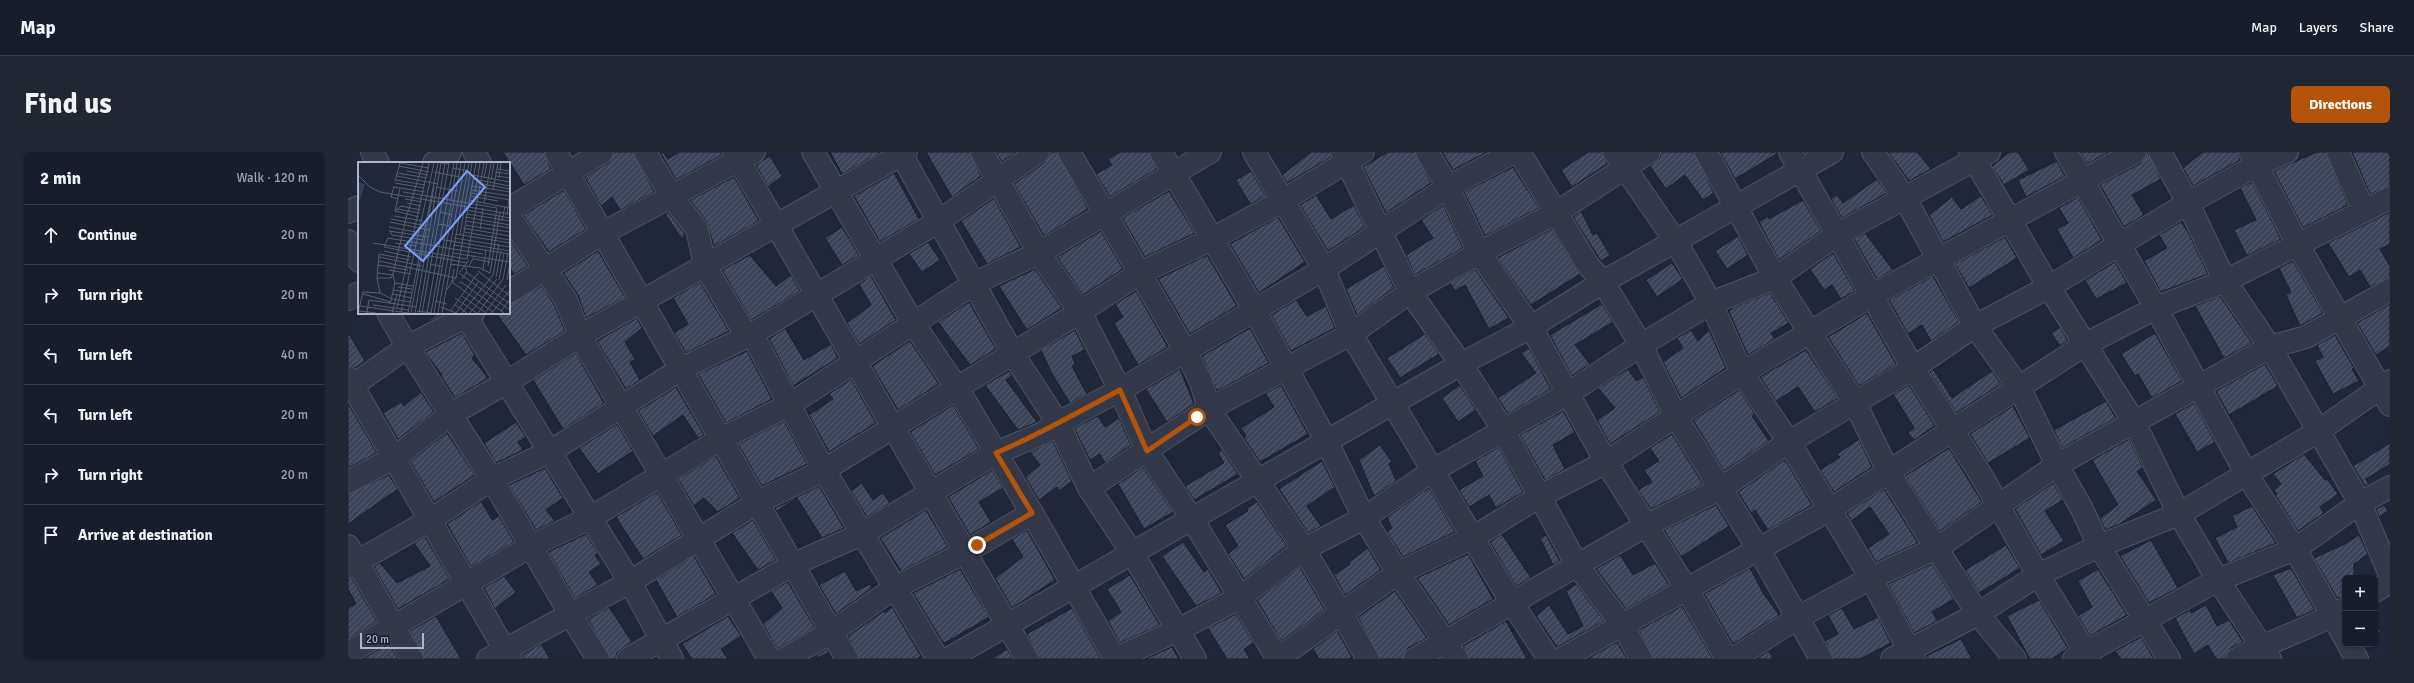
<!DOCTYPE html>
<html lang="en">
<head>
<meta charset="utf-8">
<style>
  body { margin:0; font-family:Signika,sans-serif; background:#202632; color:#f1f3f6 }
  .controls { position:absolute; right:12px; bottom:12px; display:grid; overflow:hidden; border-radius:6px; box-shadow:0 1px 3px #0004 }
  .controls button { width:36px; height:36px; display:grid; place-items:center; padding:0; border:0; border-bottom:1px solid #363b47; background:#171d2a; color:#f1f3f6; font:20px sans-serif }
  .scale { position:absolute; left:12px; bottom:10px; width:64px; box-sizing:border-box; padding-left:4px; border:2px solid #adb4c5; border-top:0; font-size:11px; line-height:14px; white-space:nowrap; color:#adb4c5; -webkit-text-stroke:3px #181e2d; paint-order:stroke }
  .stop { position:absolute; width:12px; height:12px; margin:-9px; border:3px solid #b45309; border-radius:50%; background:#fff }
  .stop.end { background:#b45309; border-color:#fff; box-shadow:0 1px 4px #0008 }
  .list { margin:0; padding:0; list-style:none }
  h2 { display:flex; justify-content:space-between; align-items:center; height:52px; margin:0; padding:0 16px; font-size:17px }
  h2 small { font-size:13px; font-weight:400; color:#9ea2a8 }
  .list li { display:grid; grid-template-columns:26px 1fr auto; gap:12px; align-items:center; box-sizing:border-box; height:60px; padding:0 16px; border-top:1px solid #363b47 }
  .list b { display:block; font-size:15px; white-space:nowrap }
  .list em { font-size:13px; font-style:normal; color:#9ea2a8 }
  .icon { flex:none; width:22px; height:22px; fill:none; stroke:currentColor; stroke-width:2; stroke-linecap:round; stroke-linejoin:round }
  .map { position:relative; flex:none; width:2042px; height:507px; overflow:hidden; border-radius:6px }
  header { display:flex; align-items:center; gap:24px; box-sizing:border-box; height:56px; padding:0 20px; background:#171d2a; border-bottom:1px solid #363b47 }
  header strong { font-size:19px }
  nav { display:flex; gap:22px; margin-inline-start:auto; font-size:14px }
  .intro { display:flex; align-items:center; justify-content:space-between; box-sizing:border-box; height:96px; padding:0 24px }
  h1 { margin:0; font-size:28px }
  .button { padding:10px 18px; border-radius:6px; background:#b45309; color:#fff; font-size:14px; font-weight:700 }
  main { display:flex; gap:24px; padding:0 24px }
  aside { flex:1; background:#171d2a; border-radius:6px; box-shadow:0 1px 3px #0004 }
  .map>svg:first-child { display:block }
</style>
</head>
<body>
<header>
<strong>Map</strong>
<nav><a>Map</a><a>Layers</a><a>Share</a></nav>
</header>
<div class="intro"><h1>Find us</h1><a class="button">Directions</a></div>
<main>
<aside>
<h2>2 min<small>Walk · 120 m</small></h2>
<ul class="list">
<li><svg class="icon" aria-label="ahead" viewBox="0 0 24 24"><path d="M12 20V5M6 11l6-6 6 6"/></svg><div><b>Continue</b></div><em>20 m</em></li>
<li><svg class="icon" aria-label="right" viewBox="0 0 24 24"><path d="M7 20v-9h11M14 6l5 5-5 5"/></svg><div><b>Turn right</b></div><em>20 m</em></li>
<li><svg class="icon" aria-label="left" viewBox="0 0 24 24"><path d="M17 20v-9H6M10 6l-5 5 5 5"/></svg><div><b>Turn left</b></div><em>40 m</em></li>
<li><svg class="icon" aria-label="left" viewBox="0 0 24 24"><path d="M17 20v-9H6M10 6l-5 5 5 5"/></svg><div><b>Turn left</b></div><em>20 m</em></li>
<li><svg class="icon" aria-label="right" viewBox="0 0 24 24"><path d="M7 20v-9h11M14 6l5 5-5 5"/></svg><div><b>Turn right</b></div><em>20 m</em></li>
<li><svg class="icon" aria-label="arrive" viewBox="0 0 24 24"><path d="M6 21V4h12l-3 4 3 4H6"/></svg><div><b>Arrive at destination</b></div></li>
</ul>
</aside>
<div class="map">
<svg width="2042" height="507" viewBox="0 0 2042 507">
  <defs>
    <pattern id="building-hatch" width="6" height="6" patternUnits="userSpaceOnUse"><rect width="6" height="6" fill="#3b4458"/><path d="M-1 1l2-2M0 6l6-6M5 7l2-2" fill="none" stroke="#555d6e"/></pattern>
  </defs>
  <rect width="100%" height="100%" fill="#1f2738"/>
  <!-- building -->
  <g fill="url(#building-hatch)" stroke="#1a202f">
    <polygon points="155,0 196,0 203,17 176,33"/>
    <polygon points="266,0 285,0 306,40 272,58 264,45 253,54 237,25 261,10"/>
    <polygon points="312,0 315,0 320,7 331,0 374,0 374,3 328,28"/>
    <polygon points="482,0 531,0 532,1 494,22"/>
    <polygon points="578,0 622,0 633,24 604,45"/>
    <polygon points="648,0 668,0 654,10"/>
    <polygon points="702,0 709,0 740,57 696,84 666,32 697,10"/>
    <polygon points="773,0 801,0 809,17 762,45 748,22 764,13 760,7"/>
    <polygon points="963,0 982,0 983,5 939,31 934,23"/>
    <polygon points="1040,0 1067,0 1083,31 1038,61 1015,15"/>
    <polygon points="1094,0 1139,0 1105,18"/>
    <polygon points="1240,0 1254,0 1259,12 1224,35 1213,18"/>
    <polygon points="1313,0 1346,0 1366,41 1355,48 1337,23 1318,37 1302,14 1312,6"/>
    <polygon points="1372,0 1430,0 1430,1 1387,27"/>
    <polygon points="1540,0 1569,0 1583,17 1561,29"/>
    <polygon points="1662,0 1670,0 1681,18 1656,33 1644,14"/>
    <polygon points="1732,0 1761,0 1739,12"/>
    <polygon points="1800,0 1813,27 1784,43 1796,63 1776,75 1752,33 1793,11"/>
    <polygon points="1855,0 1890,0 1892,8 1845,34 1835,16"/>
    <polygon points="1969,0 1978,0 2000,53 1955,76 1926,19"/>
    <polygon points="2004,0 2042,0 2042,34 2022,42"/>
    <polygon points="422,4 434,24 420,35 408,13"/>
    <polygon points="1709,9 1717,24 1678,45 1670,28"/>
    <polygon points="1165,15 1191,56 1137,84 1116,40"/>
    <polygon points="903,19 918,44 902,52 888,28"/>
    <polygon points="546,21 571,67 532,90 506,44"/>
    <polygon points="386,25 411,69 366,94 359,70 342,48"/>
    <polygon points="1529,27 1539,41 1494,66 1483,47 1489,43 1495,51"/>
    <polygon points="1904,30 1933,87 1899,104 1886,78 1908,68 1892,36"/>
    <polygon points="216,38 238,77 201,100 175,63"/>
    <polygon points="821,39 847,81 797,105 774,66"/>
    <polygon points="968,43 983,67 1006,53 1017,75 980,99 952,53"/>
    <polygon points="1633,44 1645,63 1595,90 1581,63 1604,45 1613,57"/>
    <polygon points="1730,45 1754,88 1725,106 1709,77 1720,71 1711,56"/>
    <polygon points="646,46 673,95 639,112 613,69"/>
    <polygon points="1455,48 1473,79 1431,108 1411,70 1420,64 1421,67"/>
    <polygon points="1095,53 1115,96 1067,123 1058,103 1085,86 1073,68"/>
    <polygon points="1233,59 1245,83 1249,81 1262,103 1253,109 1225,65"/>
    <polygon points="320,60 337,82 334,87 317,62"/>
    <polygon points="2042,60 2042,92 2032,97 2042,114 2042,126 2022,135 2012,118 2001,125 1980,91"/>
    <polygon points="930,65 957,110 911,141 882,92"/>
    <polygon points="1833,70 1841,82 1860,122 1813,140 1796,109 1819,96 1811,83"/>
    <polygon points="494,75 511,103 494,113 477,86"/>
    <polygon points="1204,77 1232,122 1183,153 1149,106"/>
    <polygon points="753,79 775,117 735,143 709,105"/>
    <polygon points="1517,81 1545,118 1529,127 1506,87"/>
    <polygon points="1390,84 1400,103 1379,117 1367,99"/>
    <polygon points="1657,85 1669,106 1621,136 1607,112"/>
    <polygon points="161,86 180,114 166,122 161,115"/>
    <polygon points="580,90 592,108 574,120 561,102"/>
    <polygon points="250,99 277,145 238,166 230,143 215,121"/>
    <polygon points="1485,101 1507,139 1493,147 1484,133 1476,138 1462,117"/>
    <polygon points="402,103 428,134 443,123 452,139 403,168 374,118"/>
    <polygon points="859,103 889,154 842,182 810,127"/>
    <polygon points="1945,109 1975,161 1952,174 1938,143 1943,140 1931,116"/>
    <polygon points="1767,110 1779,131 1748,147 1737,128"/>
    <polygon points="1324,111 1335,127 1309,145 1298,128"/>
    <polygon points="1036,114 1046,136 1009,163 998,137"/>
    <polygon points="687,117 714,156 679,178 651,134"/>
    <polygon points="1127,117 1161,166 1141,177 1117,133 1107,139 1102,131"/>
    <polygon points="523,124 548,168 511,192 499,171 523,153 511,132"/>
    <polygon points="1585,124 1611,170 1583,189 1574,173 1560,182 1541,148"/>
    <polygon points="352,130 381,179 338,201 326,181 340,172 325,146"/>
    <polygon points="194,134 207,154 217,179 178,203 148,161 161,161 161,152"/>
    <polygon points="788,139 820,195 790,213 766,171 775,165 767,152"/>
    <polygon points="1422,141 1441,171 1423,181 1427,187 1400,203 1381,160 1386,155"/>
    <polygon points="1872,144 1904,191 1876,206 1847,154"/>
    <polygon points="948,148 959,164 978,154 987,176 943,199 923,163"/>
    <polygon points="621,150 648,197 622,213 590,170"/>
    <polygon points="1254,152 1265,170 1227,193 1242,212 1224,224 1202,183"/>
    <polygon points="2042,152 2042,194 2028,203 2009,171"/>
    <polygon points="92,161 98,161 68,176"/>
    <polygon points="1519,161 1548,212 1511,234 1480,185"/>
    <polygon points="289,166 294,176 277,190 287,207 282,210 292,228 278,237 249,189"/>
    <polygon points="1712,175 1720,189 1712,194 1703,181"/>
    <polygon points="437,176 456,208 483,192 490,206 445,234 421,187"/>
    <polygon points="902,176 921,211 869,239 854,204"/>
    <polygon points="727,178 737,198 724,204 727,212 724,214 739,242 722,251 703,220 693,198"/>
    <polygon points="1343,178 1350,189 1361,178 1378,216 1333,246 1315,210 1335,196 1329,186"/>
    <polygon points="0,180 17,209 7,216 0,214"/>
    <polygon points="114,181 127,203 124,206 140,226 107,246 93,224 94,223 77,200"/>
    <polygon points="1807,181 1834,229 1804,246 1790,222 1787,224 1773,202"/>
    <polygon points="1077,182 1091,202 1052,226 1039,206"/>
    <polygon points="1987,183 2006,216 2004,217 2011,229 1985,242 1967,209 1975,205 1969,193"/>
    <polygon points="562,189 591,232 550,258 524,214"/>
    <polygon points="1181,196 1203,237 1160,262 1150,246 1188,221 1173,201"/>
    <polygon points="1458,198 1490,246 1467,260 1450,235 1428,249 1412,225"/>
    <polygon points="399,199 424,247 378,271 350,222"/>
    <polygon points="228,201 256,251 215,277 185,228"/>
    <polygon points="1917,212 1930,234 1881,263 1868,239"/>
    <polygon points="832,217 846,252 819,270 798,237"/>
    <polygon points="1280,217 1288,229 1295,225 1312,260 1262,292 1249,268 1267,256 1250,236"/>
    <polygon points="1585,217 1604,246 1644,219 1653,232 1608,261 1582,220"/>
    <polygon points="661,219 664,224 658,228 689,270 670,278 637,233"/>
    <polygon points="503,227 528,271 481,300 461,263 485,247 481,242"/>
    <polygon points="933,233 960,282 912,310 896,286 898,284 893,276 926,255 917,241"/>
    <polygon points="1112,233 1128,258 1110,270 1094,246"/>
    <polygon points="1561,233 1587,274 1566,288 1560,281 1566,276 1545,242"/>
    <polygon points="328,235 356,283 350,286 335,263 305,284 290,259"/>
    <polygon points="1391,238 1407,262 1404,264 1421,289 1376,319 1345,268"/>
    <polygon points="73,240 86,260 50,287 35,261 53,250 56,254"/>
    <polygon points="1758,249 1768,266 1714,296 1706,278"/>
    <polygon points="0,251 29,301 0,316"/>
    <polygon points="1846,251 1867,290 1849,300 1827,262"/>
    <polygon points="605,253 631,297 587,323 562,280"/>
    <polygon points="1665,254 1682,286 1640,311 1622,282"/>
    <polygon points="1215,259 1227,280 1205,293 1217,317 1197,328 1172,283"/>
    <polygon points="750,264 757,275 771,266 783,293 757,311 752,302 742,308 726,276"/>
    <polygon points="436,269 459,312 414,334 390,292"/>
    <polygon points="168,270 178,285 170,290 175,298 148,311 136,291"/>
    <polygon points="269,272 285,299 250,322 231,296"/>
    <polygon points="99,281 127,323 86,350 62,309"/>
    <polygon points="1324,282 1355,332 1303,357 1290,338 1304,330 1296,318 1311,309 1302,296"/>
    <polygon points="1511,287 1524,315 1486,340 1472,318 1492,305 1489,302"/>
    <polygon points="1781,287 1795,316 1789,319 1808,348 1772,372 1757,378 1752,366 1770,353 1744,308"/>
    <polygon points="705,289 724,329 711,339 709,335 691,348 677,325 692,313 682,300"/>
    <polygon points="2042,291 2042,312 2018,327 2021,332 2017,334 2005,314"/>
    <polygon points="1032,293 1044,310 1041,312 1048,329 1026,344 1011,308"/>
    <polygon points="1151,295 1175,340 1148,356 1141,343 1121,355 1111,338 1135,324 1127,309"/>
    <polygon points="1601,296 1634,350 1592,379 1557,324"/>
    <polygon points="874,298 890,322 846,348 837,334 876,311 870,300"/>
    <polygon points="1956,302 1977,328 1979,327 1990,342 1972,355 1976,361 1950,379 1927,343 1929,342 1926,338 1933,332 1925,322"/>
    <polygon points="368,304 392,346 370,360 356,346 346,354 330,327"/>
    <polygon points="974,309 987,335 959,354 973,374 960,381 931,337"/>
    <polygon points="1435,309 1438,309 1464,353 1420,378 1407,358 1403,361 1390,340"/>
    <polygon points="795,315 825,360 796,377 770,332"/>
    <polygon points="197,316 215,346 198,358 207,369 188,378 161,333"/>
    <polygon points="644,318 655,336 631,350 643,370 622,383 600,345"/>
    <polygon points="41,323 50,337 0,372 0,342"/>
    <polygon points="514,331 525,348 535,341 542,351 519,365 503,339"/>
    <polygon points="1705,331 1715,348 1697,359 1716,389 1693,403 1667,357"/>
    <polygon points="471,334 496,376 474,386 449,346 429,359 427,356"/>
    <polygon points="1081,336 1107,380 1055,405 1039,380 1044,376 1039,365"/>
    <polygon points="1536,337 1570,391 1528,410 1520,396 1541,382 1522,355 1503,369 1499,361"/>
    <polygon points="309,340 334,383 295,407 268,365"/>
    <polygon points="133,349 144,368 151,364 166,390 123,415 99,372"/>
    <polygon points="909,350 939,394 896,427 880,402 890,394 877,373 900,359 899,356"/>
    <polygon points="1368,353 1381,374 1333,405 1316,378"/>
    <polygon points="2036,353 2040,359 2031,365 2028,357"/>
    <polygon points="1904,354 1928,391 1880,411 1867,386 1889,375 1884,364"/>
    <polygon points="578,358 600,395 553,419 532,386"/>
    <polygon points="405,368 428,408 410,418 384,381"/>
    <polygon points="679,378 707,428 664,456 647,426 675,405 664,387"/>
    <polygon points="238,382 250,401 247,403 253,412 241,420 250,433 227,446 200,400"/>
    <polygon points="1154,382 1183,426 1168,434 1142,390"/>
    <polygon points="1198,383 1212,409 1205,413 1192,386"/>
    <polygon points="2011,383 2020,402 2006,412 2006,426 1997,426 1997,445 1989,446 1966,406 1997,392"/>
    <polygon points="77,385 102,427 50,457 26,415 32,411 49,431 82,414 66,391"/>
    <polygon points="1803,388 1830,436 1801,451 1772,404"/>
    <polygon points="835,390 856,420 860,417 874,441 848,454 814,404"/>
    <polygon points="1658,393 1672,416 1631,441 1617,418"/>
    <polygon points="1020,396 1033,418 997,443 986,423 1002,412 1001,410"/>
    <polygon points="1120,402 1145,447 1101,473 1069,426"/>
    <polygon points="1272,403 1285,423 1307,411 1321,433 1278,457 1248,417"/>
    <polygon points="346,404 368,442 329,465 308,428"/>
    <polygon points="1584,412 1606,447 1584,460 1590,469 1566,481 1540,432"/>
    <polygon points="952,415 977,458 933,489 909,448"/>
    <polygon points="1402,416 1415,441 1431,463 1385,492 1356,442"/>
    <polygon points="1943,416 1967,458 1949,466 1925,423"/>
    <polygon points="612,417 641,465 597,491 594,489 565,441"/>
    <polygon points="1750,417 1779,463 1742,484 1730,464 1744,455 1730,429"/>
    <polygon points="497,419 508,439 522,432 524,436 488,462 471,433"/>
    <polygon points="782,423 812,473 772,491 760,469 773,460 759,437"/>
    <polygon points="156,424 168,440 147,457 136,436"/>
    <polygon points="4,426 29,470 0,487 0,456 8,452 0,437 0,427"/>
    <polygon points="440,430 467,476 429,497 415,472 434,456 423,439"/>
    <polygon points="1228,432 1256,469 1209,495 1188,464 1201,453 1220,482 1235,474 1218,439"/>
    <polygon points="1047,439 1079,486 1060,496 1055,507 1032,507 1010,465"/>
    <polygon points="1691,448 1720,496 1704,507 1682,507 1659,464"/>
    <polygon points="1858,453 1869,474 1881,468 1895,490 1883,496 1876,507 1868,507 1860,493 1846,502 1827,466 1842,458 1843,461"/>
    <polygon points="1334,454 1365,507 1305,507 1291,478"/>
    <polygon points="261,455 284,490 269,500 268,507 262,507 240,467"/>
    <polygon points="544,455 573,504 569,507 511,507 500,484 536,459 537,461"/>
    <polygon points="724,456 753,507 691,507 679,482"/>
    <polygon points="1494,456 1506,477 1530,465 1543,491 1512,507 1485,507 1477,489 1490,482 1480,463"/>
    <polygon points="888,462 906,491 896,497 902,507 879,507 860,476"/>
    <polygon points="88,464 113,507 76,507 62,479"/>
    <polygon points="380,464 393,484 373,497 380,507 344,507 334,492"/>
    <polygon points="1158,469 1179,507 1121,507 1115,494"/>
    <polygon points="2027,472 2033,480 2027,483"/>
    <polygon points="989,479 1004,505 1001,507 971,507 965,497"/>
    <polygon points="1793,485 1806,507 1773,507 1767,499"/>
    <polygon points="1613,487 1624,507 1578,507 1578,504"/>
    <polygon points="1269,490 1279,507 1239,507"/>
    <polygon points="41,492 50,507 14,507"/>
    <polygon points="193,492 202,507 174,507 174,503"/>
    <polygon points="824,495 831,507 797,507"/>
    <polygon points="479,497 481,500 470,506 468,503"/>
    <polygon points="659,497 665,507 644,507"/>
    <polygon points="1421,499 1425,507 1408,507"/>
  </g>
  <g fill="none" stroke-linecap="round" stroke-linejoin="round">
    <defs>
      <g id="minor">
        <polyline points="24,0 30,11"/>
        <polyline points="126,0 132,11"/>
        <polyline points="208,0 499,507"/>
        <polyline points="297,0 323,44 349,77 357,114 395,178 404,182 476,318 590,507"/>
        <polyline points="386,0 679,507"/>
        <polyline points="465,0 565,171 609,236 684,361 767,507"/>
        <polyline points="552,0 665,202 710,271 741,336 784,401 847,507"/>
        <polyline points="634,0 691,101 732,160 772,238 799,299 844,367 930,507"/>
        <polyline points="721,0 838,200 853,230 861,257 956,397 1020,507"/>
        <polyline points="813,0 907,159 979,290 1016,366 1050,421 1109,507"/>
        <polyline points="906,0 976,117 1003,182 1164,451 1201,507"/>
        <polyline points="994,0 1062,140 1113,212 1156,279 1229,413 1275,474 1293,507"/>
        <polyline points="1079,0 1100,35 1131,101 1183,175 1258,310 1338,436 1379,507"/>
        <polyline points="1171,0 1240,113 1255,130 1293,193 1328,265 1411,398 1473,507"/>
        <polyline points="1266,0 1328,90 1363,151 1394,221 1441,290 1523,426 1566,507"/>
        <polyline points="1358,0 1427,126 1506,249 1541,321 1630,462 1667,507"/>
        <polyline points="1442,0 1565,216 1633,323 1690,423 1742,507"/>
        <polyline points="1525,0 1557,46 1627,174 1672,237 1709,313 1734,357 1751,394 1821,507"/>
        <polyline points="1622,0 1701,135 1786,270 1831,362 1870,428 1922,507"/>
        <polyline points="1718,0 1808,156 1899,323 1947,397 1997,486"/>
        <polyline points="1812,0 1840,51 1877,129 1922,195 2012,351 2042,423"/>
        <polyline points="1902,0 1950,93 2042,253"/>
        <polyline points="1990,0 2016,59"/>
        <polyline points="86,11 102,0"/>
        <polyline points="161,57 254,0"/>
        <polyline points="0,60 11,55"/>
        <polyline points="161,64 218,148 232,184 421,507"/>
        <polyline points="0,89 11,109"/>
        <polyline points="161,140 255,81 406,0"/>
        <polyline points="0,147 11,141"/>
        <path d="M40 161C72 218 109 271 143 326 179 386 212 448 250 507"/>
        <polyline points="116,161 282,430 324,507"/>
        <polyline points="0,226 162,507"/>
        <polyline points="0,237 59,195 125,161"/>
        <polyline points="0,330 46,306 102,263 159,230 232,184 558,0"/>
        <polyline points="741,336 861,257 1003,182 1062,140 1131,101 1208,61 1301,0"/>
        <polyline points="0,394 64,507"/>
        <polyline points="0,415 82,368 144,327 203,299 333,217 404,182 591,69 690,0"/>
        <polyline points="2027,439 2042,430"/>
        <polyline points="2000,492 2009,507"/>
        <polyline points="0,501 183,394 242,366 373,287 441,253 627,131 691,101 862,0"/>
        <polyline points="140,507 282,430 410,350 476,318 732,160 792,121 864,87 934,49 1015,0"/>
        <polyline points="280,507 446,412 514,382 648,301 695,281 710,271 772,238 976,117 1100,35 1166,0"/>
        <polyline points="436,507 484,480 546,436 616,401 684,361"/>
        <polyline points="600,507 1113,212 1183,175 1255,130 1484,0"/>
        <polyline points="767,507 830,478 891,446 956,397 1016,366 1084,319 1221,241 1293,193 1363,151 1427,126 1490,82 1641,0"/>
        <polyline points="929,507 1050,421 1126,385 1192,344 1258,310 1394,221 1523,144 1787,0"/>
        <polyline points="1067,507 1297,374 1372,337 1441,290 1565,216 1627,174 1701,135 1840,51 1909,13 1939,0"/>
        <polyline points="1213,507 1481,358 1738,192 1808,156 1877,129 2042,46"/>
        <polyline points="1385,507 1451,465 1523,426 1589,396 1709,313 1786,270 1922,195 1958,185 2042,138"/>
        <polyline points="1544,507 1630,462 1690,423 1751,394 1831,362 1969,280 2042,229"/>
        <polyline points="1726,507 1870,428 1947,397 2012,351 2042,335"/>
        <path d="M1889 507C1923 488 1962 477 1996 457"/>
      </g>
    </defs>
    <!-- minor casing -->
    <use href="#minor" stroke="#4d5463" stroke-width="24"/>
    <!-- minor -->
    <use href="#minor" stroke="#333948" stroke-width="22"/>
  </g>
  <g fill="none" stroke-linecap="round" stroke-linejoin="round">
    <!-- route -->
    <path stroke="#b45309" stroke-width="5" d="M629 393 684 361 648 301C691 283 730 260 772 238L799 299 849 265"/>
  </g>
  <!-- overview -->
  <g transform="translate(10 10)">
    <rect width="152" height="152" fill="#1f2738"/>
    <path d="M0 20 7 22 2 38 0 37Z" fill="#303e5e"/>
    <path fill="none" stroke="#585f70" stroke-width="1" d="M42 1 71 6M41 4 71 10M94 6 111 9M139 7 152 9M49 9 70 13M76 10 102 15M137 10 152 12M39 11 69 16M0 13 12 25 22 30 152 52M115 13 152 20M39 14 80 22M138 14 152 16M126 16 129 1M141 16 143 1M115 17 152 24M38 18 67 23M133 18 136 1M37 19 42 1M37 21 66 26M120 21 152 27M36 24 33 35 40 37M113 24 152 30M36 25 67 30M78 25 100 29M113 28 152 34M135 28 140 1M45 30 139 46 130 104M117 30 122 1M113 31 152 38M112 34 140 39M47 37 64 40M111 38 152 46M93 39 99 1M49 41 63 44M126 41 133 1M39 47 62 51M108 48 152 56M37 49 43 44 63 48M37 49 61 55M37 49 42 26M82 50 94 53M109 52 152 59M149 53 151 36M36 54 65 59M107 55 152 63M33 57 68 64M108 59 152 66M144 59 147 44M32 60 71 68M80 62 92 64M107 63 152 70M31 65 58 70M105 66 152 74M122 67 125 46M31 69 70 75M32 69 34 73 65 78M106 70 152 78M97 72 152 81M102 73 114 1M96 76 152 85M81 77 152 89M15 81 109 97 126 1M37 81 59 84M95 83 152 92M26 89 53 95M95 91 152 100M21 95 64 104M116 97 132 100M21 99 98 116 118 1M109 101 26 85 30 76 125 92M72 102 85 105M92 102 122 106 132 111 142 50M20 103 50 108M111 104 117 93M125 107 128 88M31 108 53 112M120 109 152 134M102 110 111 98M108 110 152 142M20 111 35 113M101 111 152 148M135 113 141 82M138 115 143 89M19 116H33L35 112 48 56 65 1M104 117 109 109 107 105M141 118 146 91M149 118 152 100M94 120 96 107M94 120 135 150M37 121 55 124M101 121 103 120 146 151M40 125 54 127M89 127 98 115M35 128 54 131M22 131 19 116 21 92 52 98M5 132 33 140M35 132 54 136M104 134 128 151M97 136 119 151M77 139 89 142M32 142 37 121 35 112M15 143 50 148M97 143 109 151M2 144 50 151 80 1M83 145 98 151M39 146 71 1M93 148 120 111M1 149 18 151M59 149 74 151M143 149 152 137M43 150 76 1M0 151 5 130 22 131 34 137 53 140M9 151 11 138 59 145M34 151 39 132M53 151 76 25M57 151 83 1 91 2M61 151 87 1M64 151 91 1M69 151 96 1M73 151 93 42M76 151 103 1M80 151 107 1M84 151 111 1M98 151 121 119M104 151 135 113M112 151 139 117M120 151 145 117 150 91M127 151 148 123M134 151 152 128"/>
    <path fill="#7c9efb" fill-opacity="0.15" stroke="#7c9efb" stroke-width="2" d="M109 9 127 25 65 99 47 84Z"/>
    <rect width="152" height="152" fill="none" stroke="#adb4c5" stroke-width="2"/>
  </g>
</svg>
<div class="controls">
<button>+</button>
<button>−</button>
</div>
<div class="scale">20 m</div>
<div class="stop" style="left:849px;top:265px"></div>
<div class="stop end" style="left:629px;top:393px"></div>
</div>
</main>
</body>
</html>
